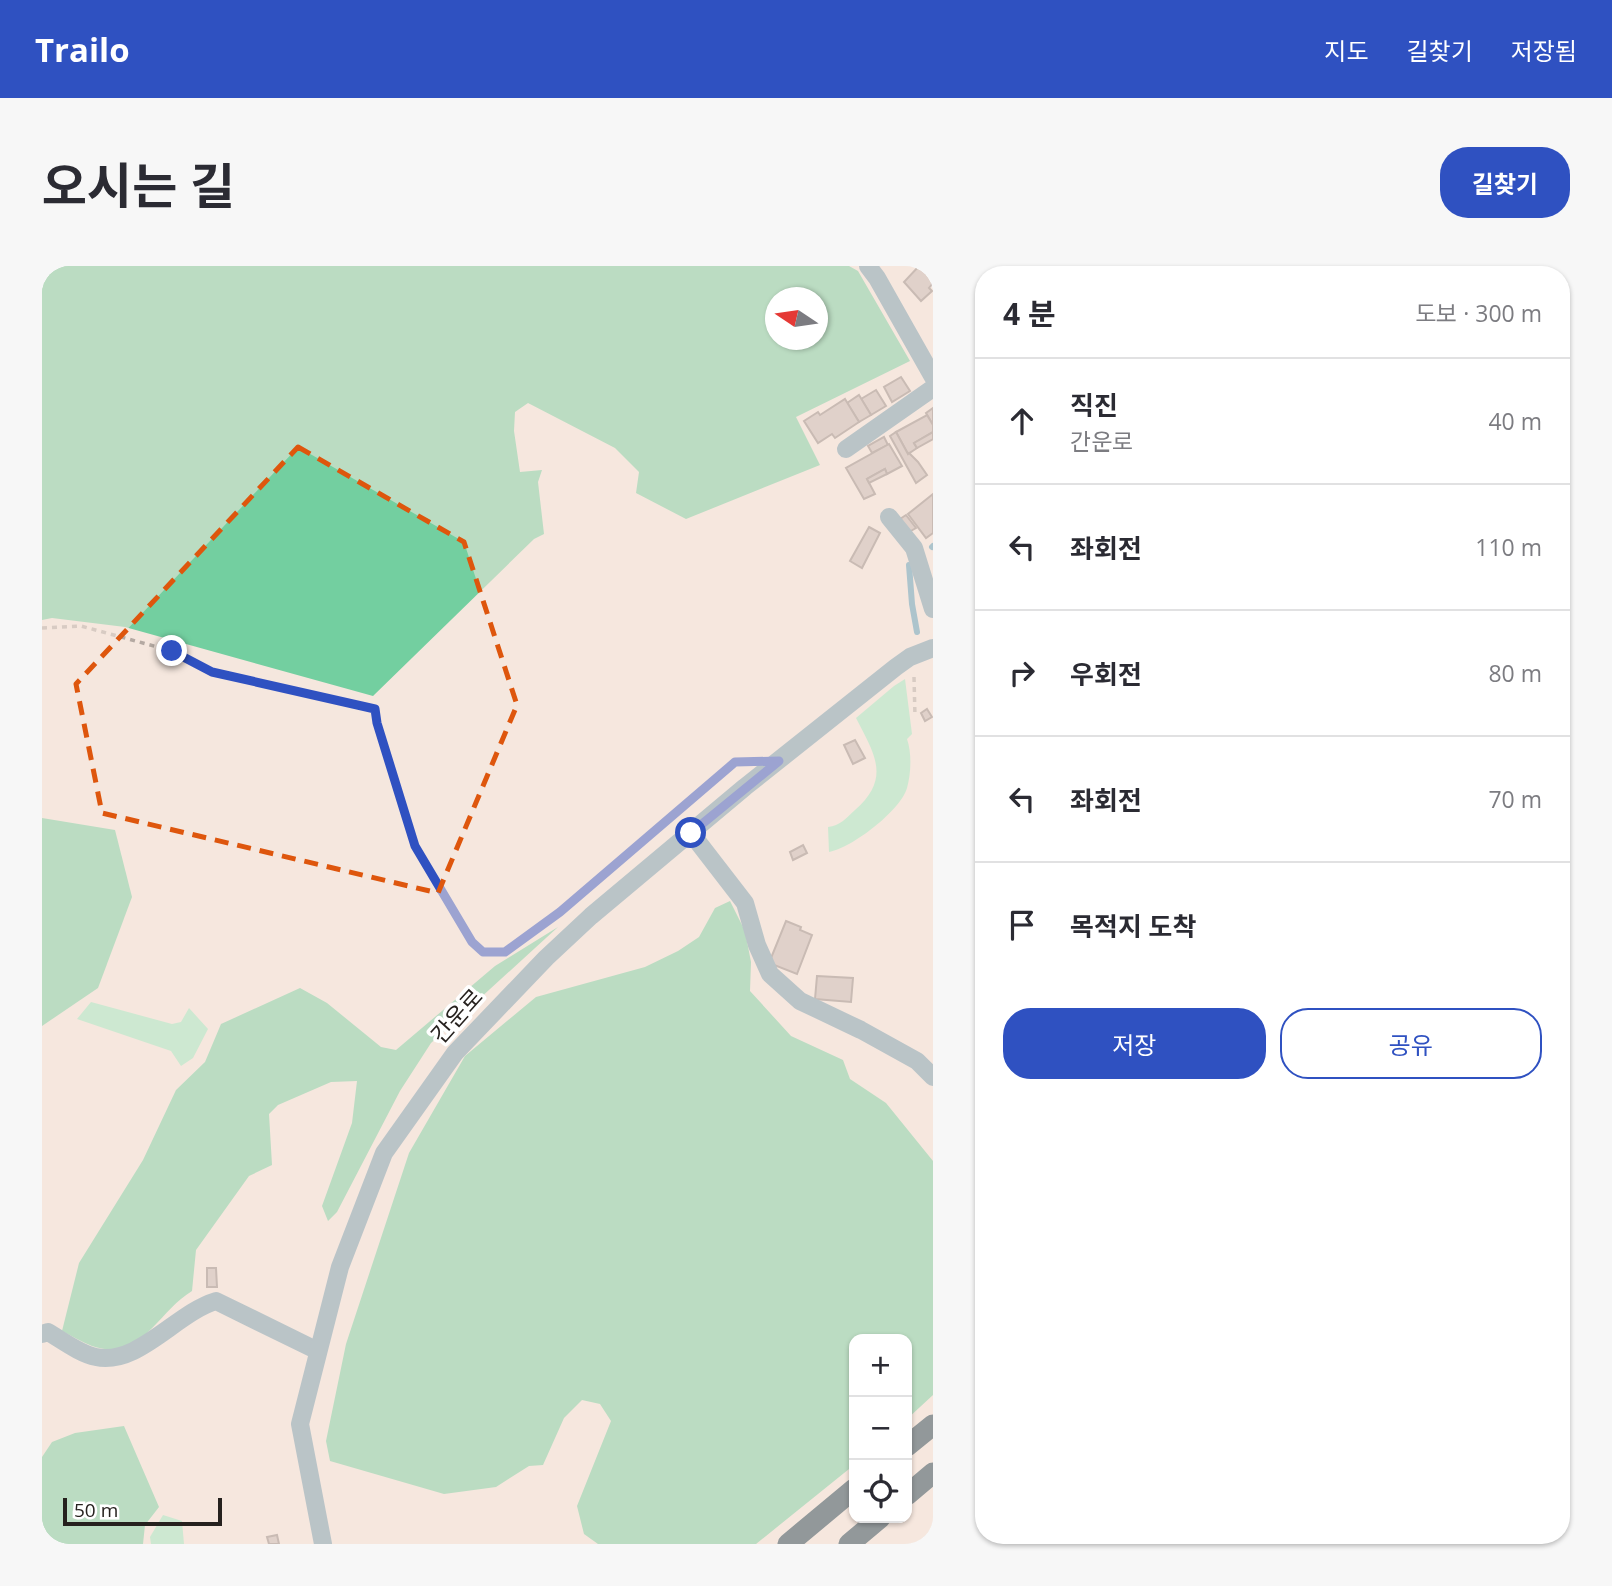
<!DOCTYPE html>
<html lang="ko">
<head>
<meta charset="utf-8">
<style>
  body { margin:0; font-family:"Open Sans","Noto Sans KR",sans-serif; background:#f7f7f7; color:#2b2b33 }
  .controls { position:absolute; right:21px; bottom:21px; display:grid; overflow:hidden; border-radius:14px; box-shadow:0 2px 5px #0004 }
  .controls button { width:63px; height:63px; display:grid; place-items:center; padding:0; border:0; border-bottom:2px solid #e1e1e2; background:#fff; color:#2b2b33; font:35px sans-serif }
  .compass { position:absolute; left:723px; top:21px; width:63px; height:63px; border-radius:50%; background:#fff; box-shadow:0 2px 5px #0004; rotate:283deg }
  .scale { position:absolute; left:21px; bottom:18px; width:159px; box-sizing:border-box; padding-left:7px; border:4px solid #26211e; border-top:0; font-size:19px; line-height:24px; white-space:nowrap; color:#26211e; -webkit-text-stroke:5px #fff; paint-order:stroke }
  .stop { position:absolute; width:21px; height:21px; margin:-16px; border:5px solid #2f51c1; border-radius:50%; background:#fff }
  .stop.end { background:#2f51c1; border-color:#fff; box-shadow:0 2px 7px #0008 }
  .list { margin:0; padding:0; list-style:none }
  h2 { display:flex; justify-content:space-between; align-items:center; height:91px; margin:0; padding:0 28px; font-size:30px }
  h2 small { font-size:23px; font-weight:400; color:#7c7c81 }
  .list li { display:grid; grid-template-columns:46px 1fr auto; gap:21px; align-items:center; box-sizing:border-box; height:126px; padding:0 28px; border-top:2px solid #e1e1e2 }
  .list b { display:block; font-size:26px; white-space:nowrap }
  .list p { margin:0; font-size:23px; white-space:nowrap; color:#7c7c81 }
  .list em { font-size:23px; font-style:normal; color:#7c7c81 }
  .actions { display:flex; gap:14px; padding:21px 28px }
  .actions a { flex:1; padding:16px 0; border:2px solid #2f51c1; border-radius:28px; text-align:center; font-size:24px; color:#2f51c1 }
  .actions .main { background:#2f51c1; color:#fff }
  .icon { flex:none; width:38px; height:38px; fill:none; stroke:currentColor; stroke-width:2; stroke-linecap:round; stroke-linejoin:round }
  .map { position:relative; flex:none; width:891px; height:1278px; overflow:hidden; border-radius:28px }
  header { display:flex; align-items:center; gap:42px; box-sizing:border-box; height:98px; padding:0 35px; background:#2f51c1; color:#fff }
  header strong { font-size:33px }
  nav { display:flex; gap:38px; margin-inline-start:auto; font-size:24px }
  .intro { display:flex; align-items:center; justify-content:space-between; box-sizing:border-box; height:168px; padding:0 42px }
  h1 { margin:0; font-size:49px }
  .button { padding:18px 32px; border-radius:28px; background:#2f51c1; color:#fff; font-size:24px; font-weight:700 }
  main { display:flex; gap:42px; padding:0 42px }
  aside { flex:1; background:#fff; border-radius:28px; box-shadow:0 2px 5px #0004 }
  .map>svg:first-child { display:block }
</style>
</head>
<body>
<header>
<strong>Trailo</strong>
<nav><a>지도</a><a>길찾기</a><a>저장됨</a></nav>
</header>
<div class="intro"><h1>오시는 길</h1><a class="button">길찾기</a></div>
<main>
<div class="map">
<svg width="891" height="1278" viewBox="0 0 891 1278">
  <rect width="100%" height="100%" fill="#f5e7de"/>
  <!-- green -->
  <g fill="#9ce9c0">
    <path d="M863 413 870 468 865 473C870 487 869 508 865 522 859 544 810 582 787 586L786 561C798 560 804 552 813 544 849 512 833 489 814 452L852 420Z"/>
    <polygon points="49,736 130,758 139,756 147,742 166,763 151,792 139,800 129,785 35,753"/>
    <polygon points="121,1249 140,1255 142,1278 109,1278 108,1271"/>
  </g>
  <!-- forest -->
  <g fill="#73cfa0" fill-rule="evenodd">
    <path d="M0 0H807L816 5 868 95 754 151 778 199 644 253 594 227 597 206 573 182 486 137 473 146 472 165 478 206 500 204 496 216 502 268 492 273 331 430 83 361 10 352 0 354ZM734 32H776V74H734Z"/>
    <polygon points="0,552 73,564 90,631 56,722 0,760"/>
    <polygon points="688,635 703,665 709,696 708,725 749,770 801,794 808,813 844,837 891,895 891,1129 865,1153 865,1073 812,1073 812,1199 714,1278 556,1278 542,1268 535,1240 569,1155 558,1138 540,1134 522,1152 501,1199 487,1200 454,1221 402,1228 288,1195 284,1175 304,1078 367,887 423,790 494,731 603,701 636,685 657,671 673,642"/>
    <path d="M516 661 389 777 358 825 295 946 286 955 280 940 310 857 315 815 289 816 236 839 227 848 230 899 207 910 154 984 150 1025C115 1046 99 1097 50 1080 40 1076 30 1070 20 1065L37 997 101 894 134 824 163 796 179 758 258 722 285 737 339 781 354 784 453 700Z"/>
    <polygon points="82,1160 117,1241 103,1259 101,1278 0,1278 0,1191 10,1176 33,1167"/>
  </g>
  <g fill="none" stroke-linecap="round" stroke-linejoin="round">
    <!-- stream -->
    <g stroke="#5499b7" stroke-width="6">
      <polyline points="890,281 891,280"/>
      <polyline points="867,299 870,338 875,366"/>
    </g>
  </g>
  <!-- building -->
  <g fill="#c6b6b1" stroke="#938580" stroke-width="2">
    <polygon points="877,0 891,0 891,17 887,22 890,25 879,35 862,16"/>
    <polygon points="859,111 868,125 850,136 842,121"/>
    <polygon points="834,124 844,140 829,149 819,133"/>
    <polygon points="817,129 829,149 817,156 805,137"/>
    <polygon points="803,133 817,156 793,172 790,168 776,177 762,155 776,146 778,149"/>
    <polygon points="891,142 891,159 884,147"/>
    <polygon points="885,149 891,159 891,166 872,177 875,182 866,188 854,166"/>
    <polygon points="854,166 866,188 867,187 876,196 885,209 874,217 848,170"/>
    <polygon points="891,166 891,173 875,182 872,177"/>
    <polygon points="842,171 846,179 830,187 826,180"/>
    <polygon points="847,178 860,200 845,208 843,203 825,213 833,228 822,233 804,202"/>
    <polygon points="843,203 845,208 827,217 825,213"/>
    <polygon points="891,228 891,267 884,272 866,248"/>
    <polygon points="864,249 874,262 867,266 858,253"/>
    <polygon points="827,261 838,267 820,302 808,295"/>
    <polygon points="885,443 890,451 883,455 879,447"/>
    <polygon points="813,474 823,492 811,498 802,479"/>
    <polygon points="761,579 765,587 751,594 748,586"/>
    <polygon points="744,655 759,661 758,664 770,669 755,708 727,697"/>
    <polygon points="775,710 811,712 809,736 773,733"/>
    <polygon points="165,1002 174,1002 175,1021 165,1021"/>
    <polygon points="235,1269 237,1278 227,1278 225,1271"/>
  </g>
  <g fill="none" stroke-linecap="round" stroke-linejoin="round">
    <!-- path -->
    <g stroke="#b4a9a2" stroke-width="3.5" stroke-dasharray="5 5" stroke-linecap="butt">
      <polyline points="0,362 39,360 130,385 170,406 333,444 335,457 374,580 430,676 441,686 463,686 518,646 693,496 703,496"/>
      <polyline points="872,411 873,451"/>
    </g>
    <!-- minor -->
    <g stroke="#7299ac" stroke-width="18">
      <polyline points="826,0 835,12 891,111"/>
      <polyline points="804,183 891,122"/>
      <polyline points="847,251 872,282 891,343"/>
      <polyline points="649,567 703,637 715,679 728,708 758,735 819,764 875,795 891,811"/>
      <path d="M0 1068 6 1066C20 1074 38 1088 54 1091 96 1100 134 1047 174 1035L276 1085"/>
      <polyline points="281,1278 258,1158 298,1001 342,887 413,787 504,692 549,650 703,521 854,401 868,391 891,382"/>
    </g>
    <!-- highway -->
    <g stroke="#193947" stroke-width="21">
      <polyline points="865,1180 891,1159"/>
      <polyline points="865,1229 891,1207"/>
      <polyline points="746,1278 812,1223"/>
      <polyline points="807,1278 838,1252"/>
    </g>
  </g>
  <g fill="none" stroke-linecap="round" stroke-linejoin="round">
    <!-- route -->
    <polyline stroke="#2f51c1" stroke-width="9" points="130,385 170,406 333,443 335,457 373,580 430,676 441,686 463,686 518,646 693,496 737,495 649,567"/>
  </g>
  <!-- marked area -->
  <path d="M0 0H891V1278H0ZM256 181 422 276 475 439 396 627 60 547 34 418Z" fill="#f5e7de" fill-opacity=".55" fill-rule="evenodd"/>
  <path fill="none" stroke="#de560d" stroke-width="5" stroke-dasharray="14 9" stroke-linejoin="round" d="M256 181 422 276 475 439 396 627 60 547 34 418Z"/>
  <g text-anchor="middle" stroke-width="7" stroke-linejoin="round" paint-order="stroke">
    <!-- street labels -->
    <g font-size="23" fill="#26211e" stroke="#fff">
      <text transform="translate(415 750) rotate(-48)" y="8">간운로</text>
    </g>
  </g>
</svg>
<div class="controls">
<button>+</button>
<button>−</button>
<button><svg class="icon" aria-label="locate" viewBox="0 0 24 24"><circle cx="12" cy="12" r="6"/><path d="M12 2v4M12 18v4M2 12h4M18 12h4"/></svg></button>
</div>
<svg class="compass" viewBox="-18 -18 36 36"><path d="M0-13l5 13h-10z" fill="#e53935"/><path d="M0 13l5-13h-10z" fill="#7c7c81"/></svg>
<div class="scale">50 m</div>
<div class="stop" style="left:649px;top:567px"></div>
<div class="stop end" style="left:130px;top:385px"></div>
</div>
<aside>
<h2>4 분<small>도보 · 300 m</small></h2>
<ul class="list">
<li><svg class="icon" aria-label="ahead" viewBox="0 0 24 24"><path d="M12 20V5M6 11l6-6 6 6"/></svg><div><b>직진</b><p>간운로</p></div><em>40 m</em></li>
<li><svg class="icon" aria-label="left" viewBox="0 0 24 24"><path d="M17 20v-9H6M10 6l-5 5 5 5"/></svg><div><b>좌회전</b></div><em>110 m</em></li>
<li><svg class="icon" aria-label="right" viewBox="0 0 24 24"><path d="M7 20v-9h11M14 6l5 5-5 5"/></svg><div><b>우회전</b></div><em>80 m</em></li>
<li><svg class="icon" aria-label="left" viewBox="0 0 24 24"><path d="M17 20v-9H6M10 6l-5 5 5 5"/></svg><div><b>좌회전</b></div><em>70 m</em></li>
<li><svg class="icon" aria-label="arrive" viewBox="0 0 24 24"><path d="M6 21V4h12l-3 4 3 4H6"/></svg><div><b>목적지 도착</b></div></li>
</ul>
<div class="actions"><a class="main">저장</a><a>공유</a></div>
</aside>
</main>
</body>
</html>
